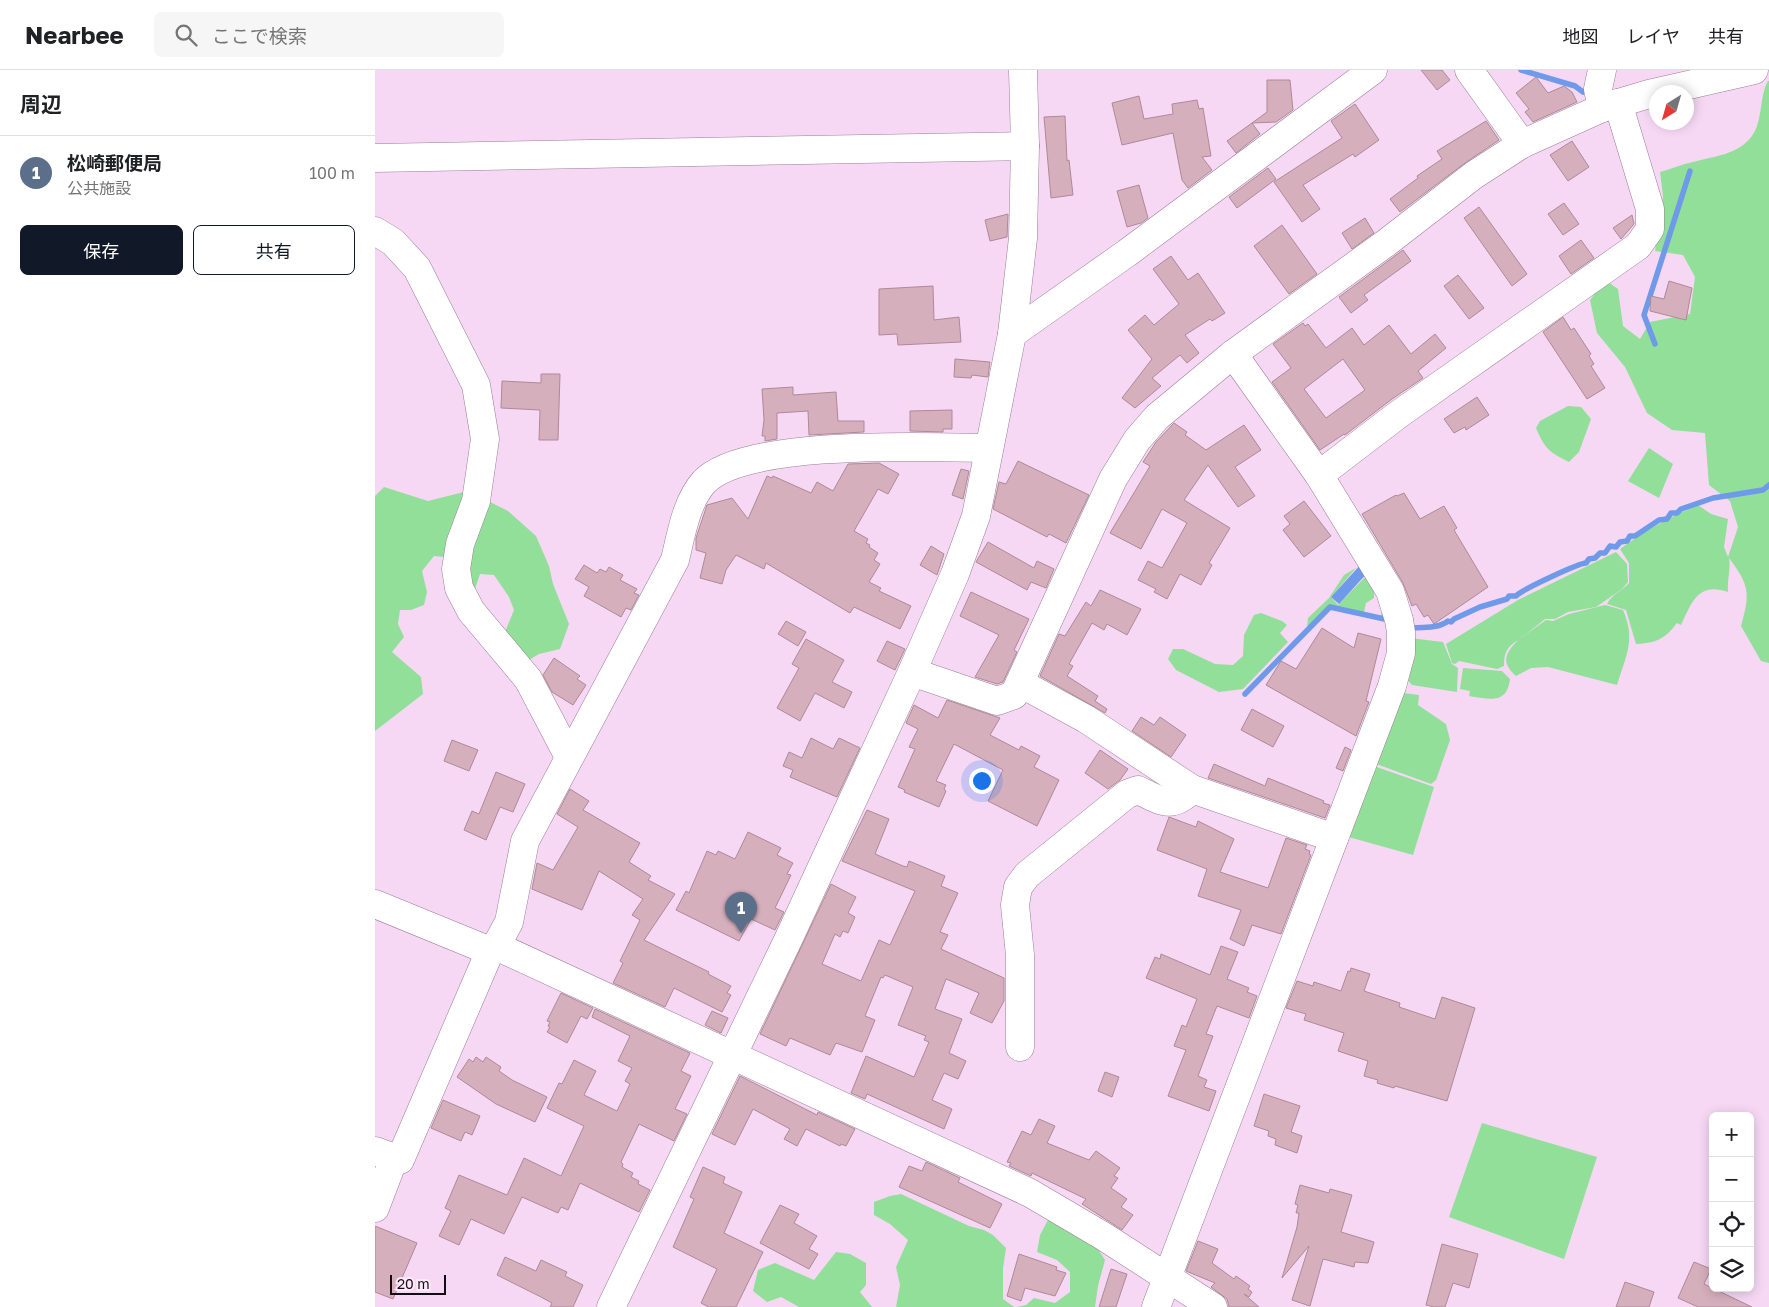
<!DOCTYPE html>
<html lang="ja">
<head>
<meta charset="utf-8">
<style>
  body { margin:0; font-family:"Golos Text","Noto Sans JP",sans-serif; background:#f6f6f6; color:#202124 }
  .controls { position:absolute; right:15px; bottom:15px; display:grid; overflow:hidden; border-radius:8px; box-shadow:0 2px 12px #0003 }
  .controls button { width:45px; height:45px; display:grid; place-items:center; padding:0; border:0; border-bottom:1px solid #e0e0e0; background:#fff; color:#202124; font:25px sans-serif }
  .compass { position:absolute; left:1274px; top:15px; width:45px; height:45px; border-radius:50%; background:#fff; box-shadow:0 2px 12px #0003; rotate:217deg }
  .scale { position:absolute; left:15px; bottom:12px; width:56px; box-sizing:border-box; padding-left:5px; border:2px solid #150b15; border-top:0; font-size:14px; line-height:18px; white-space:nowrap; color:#150b15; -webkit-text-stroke:4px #fceafa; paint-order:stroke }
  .you { position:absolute; left:606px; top:710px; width:18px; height:18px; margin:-12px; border:4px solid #fff; border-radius:50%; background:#1a73e8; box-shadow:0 0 0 8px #1a73e833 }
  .badge { display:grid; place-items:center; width:32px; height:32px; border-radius:50%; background:#111827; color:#fff; font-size:16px; font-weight:700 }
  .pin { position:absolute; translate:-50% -41px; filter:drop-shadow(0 1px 2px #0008) }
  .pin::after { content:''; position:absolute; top:26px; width:18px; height:15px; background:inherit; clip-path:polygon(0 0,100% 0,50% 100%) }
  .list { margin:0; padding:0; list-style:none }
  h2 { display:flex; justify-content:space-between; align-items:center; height:65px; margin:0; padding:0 20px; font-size:21px }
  h2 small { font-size:16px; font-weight:400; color:#757577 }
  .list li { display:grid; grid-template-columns:32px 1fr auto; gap:15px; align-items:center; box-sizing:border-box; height:75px; padding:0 20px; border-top:1px solid #e0e0e0 }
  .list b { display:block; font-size:19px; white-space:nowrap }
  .list p { margin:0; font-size:16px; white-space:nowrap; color:#757577 }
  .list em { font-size:16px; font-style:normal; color:#757577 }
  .actions { display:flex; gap:10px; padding:15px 20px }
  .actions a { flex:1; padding:11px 0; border:1px solid #111827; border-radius:8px; text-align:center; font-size:18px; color:#111827 }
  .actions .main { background:#111827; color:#fff }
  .icon { flex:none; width:28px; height:28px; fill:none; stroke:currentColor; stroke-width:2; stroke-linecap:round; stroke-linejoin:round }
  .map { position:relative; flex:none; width:1394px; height:1237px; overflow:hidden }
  header { display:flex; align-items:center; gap:30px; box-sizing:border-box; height:70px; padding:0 25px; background:#fff; border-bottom:1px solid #e0e0e0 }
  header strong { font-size:24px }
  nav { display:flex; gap:28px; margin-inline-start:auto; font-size:18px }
  .search { width:350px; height:45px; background:#f6f6f6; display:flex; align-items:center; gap:12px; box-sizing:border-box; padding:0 18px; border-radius:8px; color:#757577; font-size:19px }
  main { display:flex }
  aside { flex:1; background:#fff }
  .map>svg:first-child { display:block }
</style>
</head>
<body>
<header>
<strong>Nearbee</strong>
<div class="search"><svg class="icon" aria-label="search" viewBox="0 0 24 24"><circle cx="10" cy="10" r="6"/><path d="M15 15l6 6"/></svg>ここで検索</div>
<nav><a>地図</a><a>レイヤ</a><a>共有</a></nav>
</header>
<main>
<aside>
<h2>周辺<small></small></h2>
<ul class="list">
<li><span class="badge" style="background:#5c6f8a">1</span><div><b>松崎郵便局</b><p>公共施設</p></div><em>100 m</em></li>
</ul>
<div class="actions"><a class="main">保存</a><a>共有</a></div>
</aside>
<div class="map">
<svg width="1394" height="1237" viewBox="0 0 1394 1237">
  <rect width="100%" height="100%" fill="#f6d8f4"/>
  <!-- green -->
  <g fill="#91df99">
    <path d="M1393 11H1394V593L1386 591 1366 556C1375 523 1375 516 1354 488 1356 500 1352 509 1353 522 1323 512 1317 532 1306 555L1302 553C1290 569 1281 573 1261 574L1251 540 1232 534C1237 524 1247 521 1254 513V493L1245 479C1269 461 1295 447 1323 435L1336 444 1353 449 1349 477 1353 487 1363 457 1355 431 1334 415 1330 363 1297 360 1272 343 1250 297 1222 263 1215 230 1230 210 1243 219 1248 256 1265 269 1275 252 1315 244 1320 207 1308 185 1280 181 1288 126 1285 102C1296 99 1307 94 1318 92 1339 86 1363 85 1377 66 1388 51 1384 27 1393 11Z"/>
    <path d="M1193 336 1206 337 1216 349 1204 382 1194 392C1174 382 1170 379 1161 358L1165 351Z"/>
    <polygon points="1274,378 1298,394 1284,428 1253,411"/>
    <polygon points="9,417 53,431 93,421 133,441 161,466 174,496 178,514 194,554 185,579 164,584 154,590 130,562 139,540 134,527 119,505 105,504 99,522 76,534 70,487 59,486 47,501 52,522 49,535 36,540 25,540 23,554 29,567 17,582 46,607 48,624 0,661 0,426"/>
    <path d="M1241 482 1252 494 1253 512 1247 519 1221 537 1193 542 1180 549H1170L1146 568 1171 550 1178 551 1194 544 1230 535 1248 540C1261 570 1251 585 1242 615L1173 597 1156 598 1141 606C1124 591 1132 582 1143 570 1132 577 1129 582 1129 596L1122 599 1084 591 1080 594 1077 593 1071 574 1143 530Z"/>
    <polygon points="981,498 956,527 963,535 994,503 999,514 999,528 991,533 989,542 1006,546 1008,535 1012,548 954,536 932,558 933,548 954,528 969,505"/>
    <polygon points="886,543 907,551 912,555 905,563 913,572 868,619 844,622 801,600 793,589 798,579 808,579 840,594 858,595 868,586 869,565 879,545"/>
    <polygon points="1035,568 1068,572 1077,594 1083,598 1082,622 1037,615 1030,607"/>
    <path d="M1088 598 1127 601 1135 609C1132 635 1114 629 1094 626L1095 621 1085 619Z"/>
    <polygon points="1021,622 1044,625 1043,635 1071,654 1075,670 1061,710 1056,714 993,691"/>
    <polygon points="993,694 1059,717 1038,785 970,766"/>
    <polygon points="1107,1053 1222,1087 1189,1189 1074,1147"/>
    <polygon points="526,1124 594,1156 609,1160 618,1165 631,1178 628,1198 628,1229 639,1237 521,1237 525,1215 521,1197 533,1170 515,1154 499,1145 499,1132 515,1126"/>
    <polygon points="673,1150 721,1176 730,1190 723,1216 720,1237 642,1237 651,1235 659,1228 680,1233 695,1222 695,1202 682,1190 662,1182 665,1165"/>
    <polygon points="461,1182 475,1184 491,1193 491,1215 485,1222 497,1237 424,1237 406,1227 392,1232 378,1221 383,1200 400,1193 439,1210"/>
  </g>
  <!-- water -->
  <polygon fill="#6f99e9" points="988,492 993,502 964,534 956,527"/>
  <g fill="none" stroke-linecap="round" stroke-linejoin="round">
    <!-- stream -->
    <g stroke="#6f99e9" stroke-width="5.5">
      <polyline points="1146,0 1200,16 1208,22"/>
      <polyline points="1280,274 1269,245 1315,101"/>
      <path d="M1032 558C1046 557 1063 559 1073 551L1076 552 1079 549 1105 537 1132 529 1134 526H1141C1146 520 1204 493 1211 493L1214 489 1220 488 1225 483H1230L1235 476 1241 477 1245 472 1252 471 1255 466H1260L1284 450 1292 449 1296 443H1302L1306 439 1338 428 1388 420 1394 415"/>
      <polyline points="870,624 955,537 1014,550"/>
    </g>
  </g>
  <!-- building -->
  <g fill="#d6afbd" stroke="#ae8997" fill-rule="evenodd">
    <polygon points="1046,0 1067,0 1075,10 1062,20"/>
    <polygon points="1161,7 1173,23 1189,16 1197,22 1202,32 1158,52 1150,42 1154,39 1141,23"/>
    <polygon points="892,10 915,10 918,40 901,52 877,53 892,42"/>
    <polygon points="764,26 769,49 798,44 797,34 822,30 824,39 828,38 836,86 827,87 837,100 813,118 807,110 798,63 747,75 737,33"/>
    <polygon points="980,34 1004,70 980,87 978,84 928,115 945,139 927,152 899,112 967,68 956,51"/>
    <polygon points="690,46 692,91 694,90 698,125 676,128 669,47"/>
    <polygon points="1111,51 1124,70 1090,93 1025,142 1015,129 1043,108 1042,106 1067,89 1062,81"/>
    <polygon points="877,53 885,64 861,83 852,71"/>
    <polygon points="1197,71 1214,97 1193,111 1175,85"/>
    <polygon points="893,98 901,109 862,138 854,127"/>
    <polygon points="764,115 773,148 766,153 752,157 742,121"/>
    <polygon points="1189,133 1204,154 1188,165 1173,144"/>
    <polygon points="1104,137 1152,204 1137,216 1089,148"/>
    <polygon points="633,144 632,167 615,171 610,150"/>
    <polygon points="1257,145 1259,154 1246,169 1238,158"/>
    <polygon points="990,148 999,163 977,179 967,163"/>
    <polygon points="907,155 942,204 914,224 879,176"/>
    <polygon points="1206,170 1219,188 1196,204 1184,186"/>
    <polygon points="1028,180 1036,191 989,225 993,230 976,243 964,227"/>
    <polygon points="796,186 813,210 823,203 850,243 837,251 835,249 810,265 824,283 812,293 805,285 777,308 786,316 760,338 747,328 777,289 753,260 770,245 779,255 804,234 778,199"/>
    <polygon points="1083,205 1109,238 1094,249 1069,216"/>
    <polygon points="1294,211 1317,218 1311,250 1275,241 1276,226 1289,229"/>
    <polygon points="558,216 559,250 584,247 586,272 523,275 522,264 504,265 504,219"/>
    <polygon points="1188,247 1196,260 1199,258 1216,284 1214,286 1219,294 1216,296 1230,318 1212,329 1168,262"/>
    <path d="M928 253 930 256 933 254 951 278 977 258 989 275 1014 255 1036 284 1060 264 1071 278 1043 301 1048 308 1017 329 970 365 969 364 945 380 897 312 916 298 898 274ZM968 289 990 320 951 348 929 319Z"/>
    <polygon points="580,289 615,292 613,307 597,305 596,308 579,307"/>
    <polygon points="166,304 185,304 183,370 164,370 165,340 126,338 127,311 166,313"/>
    <polygon points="418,317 418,325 461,322 463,351 489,351 489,362 434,365 433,341 402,343 402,369 390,371 390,366 387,366 389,350 387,319"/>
    <polygon points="1102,327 1114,345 1091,360 1090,357 1079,363 1069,349"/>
    <polygon points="577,340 577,359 568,359 568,362 535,361 535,341"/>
    <polygon points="799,353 812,362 810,365 831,380 869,355 886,380 860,397 880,426 863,437 833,395 809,430 855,458 834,493 837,495 826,515 805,504 792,529 779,522 781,519 763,510 773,491 787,498 812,453 787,439 766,479 735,463 775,396 768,392 781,372"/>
    <polygon points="643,391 714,425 691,473 674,464 672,467 618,439 624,412 631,414"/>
    <polygon points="504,393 524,404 513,424 503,419 479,461 493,469 491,473 495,475 494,477 503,483 499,490 505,494 494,512 506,518 504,521 536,536 525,559 479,537 475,543 391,493 389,499 361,485 351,500 347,514 325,508 331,483 321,480 321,468 332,435 357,428 373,449 392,406 397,408 398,406 436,423 442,412 458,421 473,394"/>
    <polygon points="586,399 594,401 588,429 577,425"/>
    <polygon points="1029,423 1045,449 1069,436 1082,458 1079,460 1113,517 1059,554 1053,545 1049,547 1041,534 1037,536 1028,513 987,444 1021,425 1022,426"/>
    <polygon points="929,431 956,466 929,487 908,460 915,454 909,446"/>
    <polygon points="613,472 659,498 662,491 679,499 671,518 656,512 652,520 601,492"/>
    <polygon points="556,476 569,484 562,505 545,495"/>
    <polygon points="209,495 222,503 225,499 231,502 234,497 248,505 245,510 262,519 259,523 264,525 256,540 251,538 246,547 209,526 214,517 200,509"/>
    <polygon points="725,520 766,539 752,565 732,554 729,560 717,553 694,594 698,596 692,606 723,626 720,631 732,639 730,643 665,606 684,564 690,566 711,532 716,536"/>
    <polygon points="596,522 654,549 639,580 642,582 628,612 622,614 600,607 624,565 585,546"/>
    <polygon points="411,551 431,562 423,576 403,564"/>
    <polygon points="947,558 979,578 983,563 1006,569 991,631 994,632 981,666 891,615 906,591 921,599"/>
    <polygon points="431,569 469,590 457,612 477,622 469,638 440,623 425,651 402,638 424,598 417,594"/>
    <polygon points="512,571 530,579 520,600 502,591"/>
    <polygon points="179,588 205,606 202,609 211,615 198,635 177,622 168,605"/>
    <polygon points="572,630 625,648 615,665 644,680 646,676 665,686 659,697 684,710 662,756 613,731 628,700 579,674 561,711 571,715 569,719 571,721 564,737 529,722 530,720 523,717 540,679 534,677 543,659 531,653 539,635 563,648"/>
    <polygon points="877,639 909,656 898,677 866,660"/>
    <polygon points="766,647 779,655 785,647 811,665 796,687 757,661"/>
    <polygon points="436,668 458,679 464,668 485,678 462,727 415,707 418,700 408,696 414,682 427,688"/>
    <polygon points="77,670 103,680 94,701 69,691"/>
    <polygon points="970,677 976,680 968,701 961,698"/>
    <polygon points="725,680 753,699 745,710 733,719 710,703"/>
    <polygon points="839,694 890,716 893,708 949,731 948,733 955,735 950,748 833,708"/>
    <polygon points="121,702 150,714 138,742 125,737 111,770 89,760 97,741 104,744"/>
    <polygon points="195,719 214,731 208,740 265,773 254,792 276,806 273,810 300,824 269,870 334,902 333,904 356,916 352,923 356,925 347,942 299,918 290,937 238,913 248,893 245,891 265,850 257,845 268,829 224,801 207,840 157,819 162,793 178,800 203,757 182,744"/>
    <polygon points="492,740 514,749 500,784 528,796 532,797 534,791 570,806 566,816 583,823 565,862 573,865 566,879 629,908 629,931 617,953 595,943 604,923 571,909 560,939 587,949 574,983 591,991 583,1009 569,1003 557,1030 577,1039 569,1059 492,1024 490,1029 476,1023 491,986 539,1007 554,972 549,970 551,966 523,955 538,917 510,905 508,908 506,907 490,946 500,950 487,982 461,973 455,985 415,968 411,976 385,964 456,814 481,827 473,843 480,847 473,863 468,861 465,867 460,864 447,894 486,911 504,870 515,875 540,821 467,791"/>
    <polygon points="794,747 821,757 823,751 859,769 845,802 893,818 911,768 932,775 930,779 935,781 934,784 936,785 906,864 877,855 869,876 855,869 866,840 823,826 832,799 782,780"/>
    <polygon points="373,762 406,778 402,785 418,793 412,804 416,805 400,838 409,842 400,860 376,849 364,871 301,840 311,821 314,823 332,781 341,785 343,781 360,789"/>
    <polygon points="846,876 863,882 852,909 874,918 872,922 882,926 874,948 842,936 831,964 838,966 823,1006 832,1010 829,1017 841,1021 834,1041 793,1026 811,980 799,976 807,955 811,957 822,929 771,908 780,887 785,889 786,884 835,905"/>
    <polygon points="976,898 995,904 989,921 1025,933 1024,937 1060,949 1067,927 1100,938 1072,1031 1020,1016 1019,1018 1002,1013 1003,1010 989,1006 993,991 963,981 969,963 929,950 931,944 911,938 922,911 938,916 939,912 966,921 973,901 975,902"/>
    <polygon points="186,923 218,938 212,949 206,946 192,973 172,962 175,957 173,956 175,952 172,951"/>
    <polygon points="220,939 315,983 306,1001 316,1006 300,1039 312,1044 299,1071 264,1054 246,1092 248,1094 247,1097 258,1103 256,1107 264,1111 263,1114 275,1120 264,1142 205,1113 193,1140 186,1137 183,1143 147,1127 129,1164 96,1149 84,1175 64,1166 76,1141 70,1138 84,1105 132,1125 149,1088 186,1106 209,1056 172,1038 184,1013 187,1014 199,990 221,1001 209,1025 242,1041 255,1014 250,1011 257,998 243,991 255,966 217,947"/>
    <polygon points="337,941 353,948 346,963 330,955"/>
    <polygon points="101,987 108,992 111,987 126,997 124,1001 137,1010 172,1027 160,1052 121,1034 82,1007 94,989 98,992"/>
    <polygon points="730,1002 744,1007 737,1027 723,1021"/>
    <polygon points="365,1006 442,1045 443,1042 480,1059 471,1076 466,1074 465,1076 431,1059 422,1076 409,1069 415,1059 378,1039 360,1075 337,1064"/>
    <polygon points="889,1024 925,1036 916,1062 927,1066 922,1083 900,1075 901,1069 893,1066 894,1061 879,1056"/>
    <polygon points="68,1030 105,1046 97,1065 90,1062 86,1071 56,1058"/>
    <polygon points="664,1049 680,1056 672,1073 714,1090 721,1081 745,1098 739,1106 743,1108 736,1118 752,1129 746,1137 758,1145 747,1160 707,1134 711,1129 657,1103 656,1106 634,1096 636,1093 632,1092 647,1061 656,1065"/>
    <polygon points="551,1092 585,1108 583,1112 627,1134 615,1158 524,1117 534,1096 547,1101"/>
    <polygon points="328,1097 350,1107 348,1113 367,1122 349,1163 388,1182 361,1237 334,1237 326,1233 342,1199 298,1177 319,1129 315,1127"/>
    <polygon points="925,1115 954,1123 955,1119 977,1125 966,1162 999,1172 993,1193 980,1192 979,1197 948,1189 935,1236 917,1230 934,1176 907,1208 922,1157 924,1143 921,1143 923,1135 920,1134"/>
    <polygon points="405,1135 424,1144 419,1153 442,1166 434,1179 443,1184 434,1199 385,1173"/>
    <polygon points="0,1156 42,1173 18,1229 0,1222"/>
    <polygon points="823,1171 843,1179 837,1193 859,1209 861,1206 875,1216 873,1219 877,1222 874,1227 869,1224 884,1237 854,1237 852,1229 836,1217 840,1213 811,1201"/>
    <polygon points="1067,1174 1103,1184 1094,1218 1078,1213 1070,1237 1059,1237 1051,1235"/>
    <polygon points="644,1184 682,1197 681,1200 691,1203 680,1226 650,1218 646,1231 632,1226"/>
    <polygon points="130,1187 161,1201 166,1190 192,1202 190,1206 208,1215 198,1237 175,1237 177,1233 166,1227 122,1205"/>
    <polygon points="1319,1192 1336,1199 1329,1214 1377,1237 1323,1237 1303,1228"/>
    <polygon points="736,1199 752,1204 741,1237 724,1237"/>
    <polygon points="1250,1212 1279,1222 1274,1237 1241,1237"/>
  </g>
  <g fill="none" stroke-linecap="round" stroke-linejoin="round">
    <defs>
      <g id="minor">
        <polyline points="1094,0 1147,74"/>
        <polyline points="1227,0 1223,19 1227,38"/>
        <polyline points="0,88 650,76"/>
        <polyline points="0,161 18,172 42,198 101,315 110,369 101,431 85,474 81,499 84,518 96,541 153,609 194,687"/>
        <polyline points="637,264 752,183 998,0"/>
        <polyline points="944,405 1024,344 1263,176 1275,159 1275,139 1243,33"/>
        <polyline points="537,602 622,631 639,625 738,409 762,370 782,347 858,284 1011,173 1099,105 1147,74 1227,38 1274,24 1379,0"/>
        <polyline points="645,613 711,649 817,719"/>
        <polyline points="0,834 115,881"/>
        <polyline points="121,876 655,1123 728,1166 838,1237"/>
        <path d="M645 977V885L640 835 643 817 652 805 752 724 763 720C786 731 797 740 817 719L959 768"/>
        <path d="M0 1081 25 1090 115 881 121 876 134 852 150 771 300 490C306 465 311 432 329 412 370 369 554 377 614 378"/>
        <polyline points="0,1138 19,1088"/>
        <polyline points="236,1237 413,870 537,602 580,504 601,446 637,264 648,168 650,76 648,0"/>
        <polyline points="781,1237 1017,616 1026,583 1026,562 1024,550 1015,521 944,405 858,284"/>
      </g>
    </defs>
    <!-- minor casing -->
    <use href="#minor" stroke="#9a7e97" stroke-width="29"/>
    <!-- minor -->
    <use href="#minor" stroke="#fff" stroke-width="28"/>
  </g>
</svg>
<div class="controls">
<button>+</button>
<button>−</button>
<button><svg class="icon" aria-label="locate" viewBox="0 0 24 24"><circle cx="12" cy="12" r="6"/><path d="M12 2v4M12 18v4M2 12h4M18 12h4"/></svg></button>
<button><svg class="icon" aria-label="layers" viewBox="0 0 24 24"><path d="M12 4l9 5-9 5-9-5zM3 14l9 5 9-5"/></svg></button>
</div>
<svg class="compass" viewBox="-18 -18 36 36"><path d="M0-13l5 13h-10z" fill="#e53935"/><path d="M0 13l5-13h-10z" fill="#757577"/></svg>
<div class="scale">20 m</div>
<div class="you"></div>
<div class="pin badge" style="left:366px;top:863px;background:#5c6f8a">1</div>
</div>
</main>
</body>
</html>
